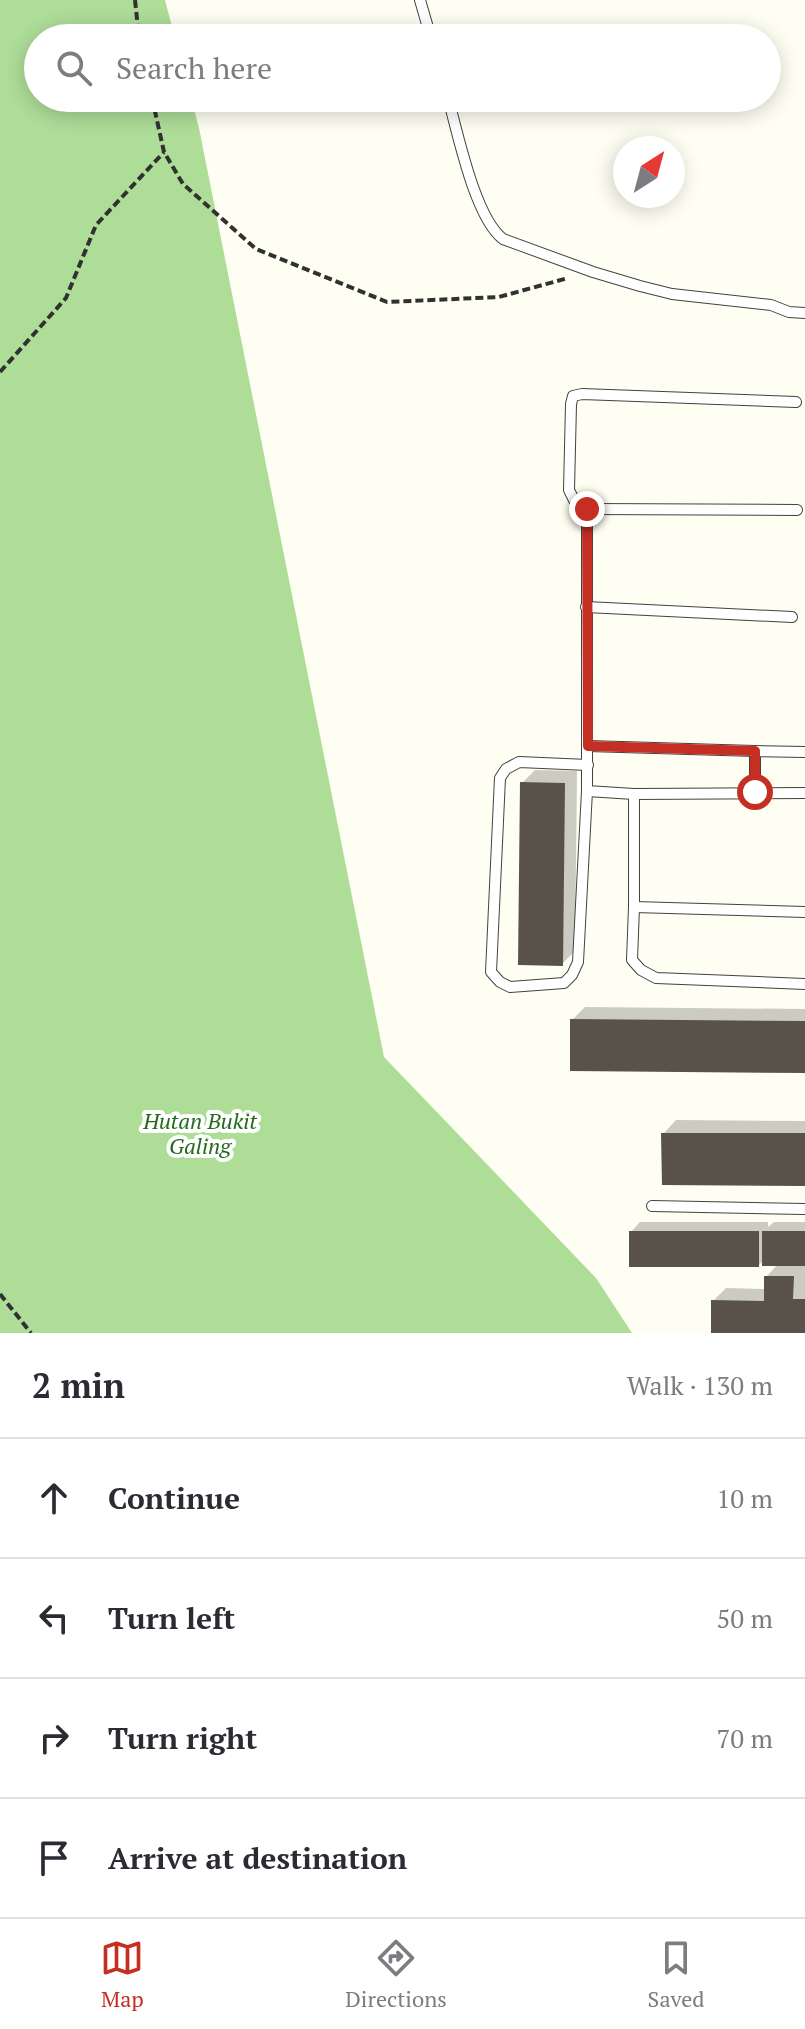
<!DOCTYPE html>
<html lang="en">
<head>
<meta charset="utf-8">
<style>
  body { margin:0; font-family:"PT Serif",serif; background:#f2f2f3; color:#2b2b33 }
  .compass { position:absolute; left:613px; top:136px; width:72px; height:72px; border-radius:50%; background:#fff; box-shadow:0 4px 20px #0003; rotate:36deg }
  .stop { position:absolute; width:24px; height:24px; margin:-18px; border:6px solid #c52e22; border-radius:50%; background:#fff }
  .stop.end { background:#c52e22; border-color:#fff; box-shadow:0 2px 8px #0008 }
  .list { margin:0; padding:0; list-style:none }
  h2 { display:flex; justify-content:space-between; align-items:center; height:104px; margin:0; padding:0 32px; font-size:34px }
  h2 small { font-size:26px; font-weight:400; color:#7c7c81 }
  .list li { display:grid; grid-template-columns:52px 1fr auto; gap:24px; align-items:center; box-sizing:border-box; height:120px; padding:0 32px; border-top:2px solid #e1e1e2 }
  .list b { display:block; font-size:30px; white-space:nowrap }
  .list em { font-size:26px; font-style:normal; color:#7c7c81 }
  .icon { flex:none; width:44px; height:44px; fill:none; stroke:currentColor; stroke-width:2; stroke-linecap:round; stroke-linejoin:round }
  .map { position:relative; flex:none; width:805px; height:1333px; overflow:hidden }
  .search { position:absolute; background:#fff; box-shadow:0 4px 20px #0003; left:24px; right:24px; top:24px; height:88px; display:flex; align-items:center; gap:20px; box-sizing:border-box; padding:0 28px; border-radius:44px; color:#7c7c81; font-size:30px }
  .sheet { height:584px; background:#fff }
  nav { display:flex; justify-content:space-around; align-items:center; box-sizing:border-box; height:112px; border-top:2px solid #e1e1e2; background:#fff; font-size:22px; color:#7c7c81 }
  nav a { display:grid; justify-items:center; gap:4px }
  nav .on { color:#c52e22 }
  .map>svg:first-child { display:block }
</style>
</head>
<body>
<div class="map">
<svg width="805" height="1333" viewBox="0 0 805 1333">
  <rect width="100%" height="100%" fill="#fffef2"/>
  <!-- forest -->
  <polygon fill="#aedd98" points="0,0 165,0 175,38 38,38 38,98 191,98 199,128 384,1057 596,1278 632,1333 0,1333"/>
  <!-- shadow -->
  <g fill="#0003">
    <polygon points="535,770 577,771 575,951 562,964 522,783"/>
    <polygon points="585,1007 805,1009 805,1071 572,1020"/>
    <polygon points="676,1120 805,1121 805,1184 663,1134"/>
    <polygon points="640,1222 768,1222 768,1227 774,1222 805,1222 805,1333 713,1333 713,1301 726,1288 766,1289 766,1277 778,1264 764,1260 759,1265 631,1232"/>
  </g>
  <!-- building -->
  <g fill="#58524b">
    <polygon points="520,782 565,783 563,966 518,965"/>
    <polygon points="570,1019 805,1021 805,1073 570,1071"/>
    <polygon points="661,1133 805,1133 805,1186 662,1185"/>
    <rect x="629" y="1231" width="130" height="36"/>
    <rect x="762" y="1231" width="43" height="35"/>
    <polygon points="764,1276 794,1276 793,1299 805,1299 805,1333 711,1333 711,1300 764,1301"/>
  </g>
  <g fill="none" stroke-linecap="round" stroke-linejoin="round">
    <defs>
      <g id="lane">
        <polyline points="420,0 431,38"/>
        <path d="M448 98C458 134 475 218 503 239L593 272 640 286 672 294 771 305 789 312 805 313"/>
        <polyline points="587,509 797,510"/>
        <polyline points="586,607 792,617"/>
        <polyline points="588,746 755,751"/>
        <polyline points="587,791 578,962 572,975 564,983 510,987 500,982 491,972 500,778 506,769 519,762 588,765"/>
        <polyline points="755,792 755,751 805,752"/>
        <polyline points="805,793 634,794 634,907 632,960 641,970 656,978 805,984"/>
        <polyline points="634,794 587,791 587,509 574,500 569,490 571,404 573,396 582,394 796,402"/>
        <polyline points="634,907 805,912"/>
        <polyline points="652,1206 805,1209"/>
      </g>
    </defs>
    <!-- lane casing -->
    <use href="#lane" stroke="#424242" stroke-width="12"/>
    <!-- path -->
    <g stroke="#313131" stroke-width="4" stroke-dasharray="8 4" stroke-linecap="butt">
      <polyline points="135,0 139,38"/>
      <polyline points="152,98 164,152 183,184 256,249 387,302 499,297 568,278"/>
      <polyline points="0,372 66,298 96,225 164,152"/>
      <polyline points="0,1294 31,1333"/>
    </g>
    <!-- lane -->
    <use href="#lane" stroke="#fff" stroke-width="10"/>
  </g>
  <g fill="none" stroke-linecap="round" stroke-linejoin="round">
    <!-- route -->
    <polyline stroke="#c52e22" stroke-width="10" points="587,509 588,746 755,751 755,792"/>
  </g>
  <g text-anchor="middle" stroke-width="8" stroke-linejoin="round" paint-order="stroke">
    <!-- park labels -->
    <g font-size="22" font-style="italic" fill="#236a1d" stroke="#fff">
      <text x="200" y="1129">Hutan Bukit<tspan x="200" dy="25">Galing</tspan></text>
    </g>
  </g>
</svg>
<svg class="compass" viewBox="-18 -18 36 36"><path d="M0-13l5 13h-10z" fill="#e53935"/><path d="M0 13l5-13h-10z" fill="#7c7c81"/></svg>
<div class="stop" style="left:755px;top:792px"></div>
<div class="stop end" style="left:587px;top:509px"></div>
<div class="search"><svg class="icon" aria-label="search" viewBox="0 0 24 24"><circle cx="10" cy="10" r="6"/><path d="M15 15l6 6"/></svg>Search here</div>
</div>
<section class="sheet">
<h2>2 min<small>Walk · 130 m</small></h2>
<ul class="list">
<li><svg class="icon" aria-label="ahead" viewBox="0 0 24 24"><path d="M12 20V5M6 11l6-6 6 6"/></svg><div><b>Continue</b></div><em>10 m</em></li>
<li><svg class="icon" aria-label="left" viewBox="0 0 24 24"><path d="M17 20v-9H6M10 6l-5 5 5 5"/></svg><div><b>Turn left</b></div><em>50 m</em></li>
<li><svg class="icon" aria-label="right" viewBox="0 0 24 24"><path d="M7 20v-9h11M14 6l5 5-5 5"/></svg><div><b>Turn right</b></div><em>70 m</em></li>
<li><svg class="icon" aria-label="arrive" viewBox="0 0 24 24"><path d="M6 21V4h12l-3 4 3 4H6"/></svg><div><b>Arrive at destination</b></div></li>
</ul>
</section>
<nav>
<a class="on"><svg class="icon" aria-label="map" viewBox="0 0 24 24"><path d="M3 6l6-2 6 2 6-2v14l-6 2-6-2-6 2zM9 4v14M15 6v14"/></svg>Map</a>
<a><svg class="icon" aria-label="directions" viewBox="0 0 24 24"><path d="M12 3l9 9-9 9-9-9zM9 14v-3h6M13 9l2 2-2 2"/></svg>Directions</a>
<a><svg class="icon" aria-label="saved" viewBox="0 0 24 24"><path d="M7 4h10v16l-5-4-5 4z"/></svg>Saved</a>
</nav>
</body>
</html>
